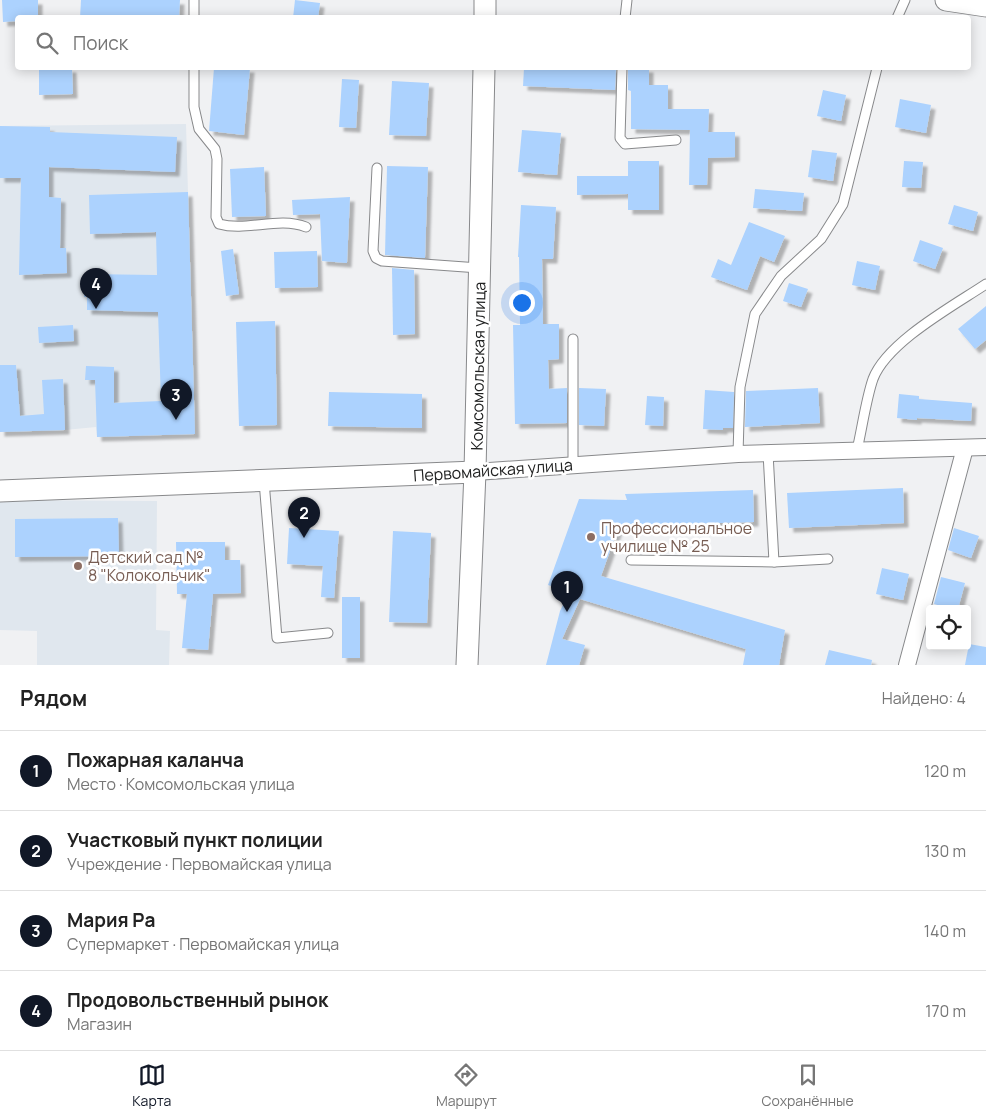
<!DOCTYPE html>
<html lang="ru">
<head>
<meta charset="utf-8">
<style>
  body { margin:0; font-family:Manrope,sans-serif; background:#f2f2f2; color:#222 }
  .controls { position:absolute; right:15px; bottom:15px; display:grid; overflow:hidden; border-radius:5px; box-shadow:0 2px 12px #0003 }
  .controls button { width:45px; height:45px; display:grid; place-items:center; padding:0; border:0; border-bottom:1px solid #e0e0e0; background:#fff; color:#222; font:25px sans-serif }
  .you { position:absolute; left:521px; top:302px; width:18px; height:18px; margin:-12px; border:4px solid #fff; border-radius:50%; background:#1a73e8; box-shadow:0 0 0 8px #1a73e833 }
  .badge { display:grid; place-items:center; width:32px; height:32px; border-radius:50%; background:#111827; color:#fff; font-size:16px; font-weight:700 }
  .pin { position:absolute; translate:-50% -41px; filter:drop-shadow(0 1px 2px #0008) }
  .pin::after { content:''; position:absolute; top:26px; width:18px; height:15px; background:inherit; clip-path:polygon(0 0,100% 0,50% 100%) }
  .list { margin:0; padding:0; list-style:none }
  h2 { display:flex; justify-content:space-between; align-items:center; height:65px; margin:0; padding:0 20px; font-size:21px }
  h2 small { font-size:16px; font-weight:400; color:#767676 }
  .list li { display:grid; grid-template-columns:32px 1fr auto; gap:15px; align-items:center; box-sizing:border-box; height:80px; padding:0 20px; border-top:1px solid #e0e0e0 }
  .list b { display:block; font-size:19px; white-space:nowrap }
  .list p { margin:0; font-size:16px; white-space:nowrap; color:#767676 }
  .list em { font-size:16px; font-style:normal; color:#767676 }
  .icon { flex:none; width:28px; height:28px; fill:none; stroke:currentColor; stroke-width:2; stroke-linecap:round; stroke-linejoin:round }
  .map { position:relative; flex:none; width:986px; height:665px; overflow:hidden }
  .search { position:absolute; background:#fff; box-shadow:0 2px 12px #0003; left:15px; right:15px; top:15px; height:55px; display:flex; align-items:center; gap:12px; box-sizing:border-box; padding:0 18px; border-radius:5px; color:#767676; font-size:19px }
  .sheet { height:385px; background:#fff }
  nav { display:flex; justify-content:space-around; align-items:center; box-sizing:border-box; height:70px; border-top:1px solid #e0e0e0; background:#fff; font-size:14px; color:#767676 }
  nav a { display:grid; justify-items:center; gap:2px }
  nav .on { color:#111827 }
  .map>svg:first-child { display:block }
</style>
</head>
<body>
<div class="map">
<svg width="986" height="665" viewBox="0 0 986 665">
  <defs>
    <filter id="shadow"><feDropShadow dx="4.5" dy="4.5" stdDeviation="1" flood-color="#0004"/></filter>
  </defs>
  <rect width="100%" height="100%" fill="#f0f1f3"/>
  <!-- built -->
  <g fill="#e0e7ee">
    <polygon points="186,124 195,434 97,437 96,427 65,430 0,432 0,126"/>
    <polygon points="0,500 157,501 156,630 170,631 169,665 37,665 37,631 0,630"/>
  </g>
  <!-- building -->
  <g fill="#acd2fe" filter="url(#shadow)">
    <polygon points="2,0 38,0 38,18 18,18 18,21 3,22"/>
    <polygon points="81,0 180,0 179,18 80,18"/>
    <polygon points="295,0 320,3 318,18 293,18"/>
    <polygon points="39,68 72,68 73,94 39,95"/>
    <polygon points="214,68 250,68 244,135 209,131"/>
    <polygon points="524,68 616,68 615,90 523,86"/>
    <polygon points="628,68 649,68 649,85 668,85 668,109 709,109 708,132 735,132 735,157 708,158 707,185 689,185 690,130 631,129 631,91 628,90"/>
    <polygon points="342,79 359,80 356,128 339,127"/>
    <polygon points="392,81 429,83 426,136 389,135"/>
    <polygon points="823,90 846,95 841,121 817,116"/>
    <polygon points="900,99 931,105 926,133 895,127"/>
    <polygon points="0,126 50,127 50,132 177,137 175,172 49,167 49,197 61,198 60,248 66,248 67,273 19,275 21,178 0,178"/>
    <polygon points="522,130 561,133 557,175 518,172"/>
    <polygon points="812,150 837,153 833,181 808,177"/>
    <polygon points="628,161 659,161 659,210 628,210 628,194 577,195 577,176 628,176"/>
    <polygon points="904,161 923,162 921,188 902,187"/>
    <polygon points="387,166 428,167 425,258 385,255"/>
    <polygon points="264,167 266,216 232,217 230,169"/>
    <polygon points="755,189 804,193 802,211 753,208"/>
    <polygon points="188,192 195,434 97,437 95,380 85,380 86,366 114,367 114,403 161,401 158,312 87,310 87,297 84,297 84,274 157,275 156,232 90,234 89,195"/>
    <polygon points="350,197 347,263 322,261 320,214 293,215 292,200"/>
    <polygon points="521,205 556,207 553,259 542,259 543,324 559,324 559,359 548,360 549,389 567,388 567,423 515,424 513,325 520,325 519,257 518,257"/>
    <polygon points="954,205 978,212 973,231 948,224"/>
    <polygon points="749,222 785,236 774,262 760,256 747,290 711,277 718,259 731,265"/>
    <polygon points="920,240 943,248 935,269 913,261"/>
    <polygon points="233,249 239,294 226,296 221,251"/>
    <polygon points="317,251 318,287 275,288 274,252"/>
    <polygon points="857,261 880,266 875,290 852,285"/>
    <polygon points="392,268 414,270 415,334 393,335"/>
    <polygon points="789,283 808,289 801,307 783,301"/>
    <polygon points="986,306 986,340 975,349 958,329"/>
    <polygon points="275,321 277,425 239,426 236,322"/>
    <polygon points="73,325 74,341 39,343 38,327"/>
    <polygon points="0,365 16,365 20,416 44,414 42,380 63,379 65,430 0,432"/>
    <polygon points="579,388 606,389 604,426 579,425"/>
    <polygon points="818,388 820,423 745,427 746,391"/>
    <polygon points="705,390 734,392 733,428 723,428 723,430 703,429"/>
    <polygon points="329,392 422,394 422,428 328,426"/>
    <polygon points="899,394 919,396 919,399 972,403 971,421 917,418 917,420 897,418"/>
    <polygon points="647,396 664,397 663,426 645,425"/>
    <polygon points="903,488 904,523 789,528 787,493"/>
    <polygon points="753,490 754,522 619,526 601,576 785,630 779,665 743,665 746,649 580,599 562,639 585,645 579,665 546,665 560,611 569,592 548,585 579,499 627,500 625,494"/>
    <polygon points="118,518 119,556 15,557 15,519"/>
    <polygon points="289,528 339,531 334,598 321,597 323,566 287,564"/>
    <polygon points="954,528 979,536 971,558 948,550"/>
    <polygon points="393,531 431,533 427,623 389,622"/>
    <polygon points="176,542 225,542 225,560 240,560 241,593 213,594 208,650 182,648 187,594 177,594"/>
    <polygon points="882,568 909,574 903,600 876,594"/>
    <polygon points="941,577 965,583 958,609 951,609 934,604"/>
    <rect x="342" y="597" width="18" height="61"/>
    <polygon points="969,644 986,647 986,665 965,665"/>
    <polygon points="829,650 872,660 871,665 825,665"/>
  </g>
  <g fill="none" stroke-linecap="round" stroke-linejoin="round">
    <defs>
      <g id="service">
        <polyline points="194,0 194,18"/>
        <polyline points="625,18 627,0"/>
        <polyline points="897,18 905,0"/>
        <path d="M194 68V107L199 129 215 149 217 159 216 217 219 224C247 232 278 216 306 227"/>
        <polyline points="622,68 620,138 625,144 676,140"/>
        <polyline points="377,168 373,251 376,258 382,261 479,268"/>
        <path d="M857 450C862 429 866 399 873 379 887 342 953 306 986 284"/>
        <polyline points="738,454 740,387 755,314 781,276 821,239 843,204 877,68"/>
        <polyline points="573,465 573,339"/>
        <polyline points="264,481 277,638 328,633"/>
        <polyline points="631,560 774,562 768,453"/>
        <polyline points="774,562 828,559"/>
      </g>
      <g id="minor">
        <polyline points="475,472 738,454 986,447"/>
        <polyline points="907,665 965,448"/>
      </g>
      <g id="tertiary">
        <polyline points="946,0 986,6"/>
        <polyline points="485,18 485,0"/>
        <polyline points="0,491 475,472"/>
        <polyline points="467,665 475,472 484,68"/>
      </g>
    </defs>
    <!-- service casing -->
    <use href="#service" stroke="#88898b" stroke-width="11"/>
    <!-- minor casing -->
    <use href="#minor" stroke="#88898b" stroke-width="18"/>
    <!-- tertiary casing -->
    <use href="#tertiary" stroke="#88898b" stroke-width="23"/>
    <!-- service -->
    <use href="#service" stroke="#fff" stroke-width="9"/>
    <!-- minor -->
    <use href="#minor" stroke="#fff" stroke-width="16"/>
    <!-- tertiary -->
    <use href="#tertiary" stroke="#fff" stroke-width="21"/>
  </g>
  <!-- markers -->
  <g fill="#8d6e63" stroke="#fff" stroke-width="2">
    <circle cx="591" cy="537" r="5"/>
    <circle cx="78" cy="566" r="5"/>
  </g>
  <g text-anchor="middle" stroke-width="5" stroke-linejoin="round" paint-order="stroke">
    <!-- street labels -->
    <g font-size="16" fill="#202121" stroke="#fff">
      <text transform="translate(478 366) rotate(-89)" y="6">Комсомольская улица</text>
      <text transform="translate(493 470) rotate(-4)" y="6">Первомайская улица</text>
    </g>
    <!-- education labels -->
    <g font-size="16" fill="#785e54" stroke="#fff" text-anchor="start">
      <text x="601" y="534">Профессиональное<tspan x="601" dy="18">училище № 25</tspan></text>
      <text x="88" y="563">Детский сад №<tspan x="88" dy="18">8 "Колокольчик"</tspan></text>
    </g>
  </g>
</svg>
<div class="controls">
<button><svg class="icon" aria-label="locate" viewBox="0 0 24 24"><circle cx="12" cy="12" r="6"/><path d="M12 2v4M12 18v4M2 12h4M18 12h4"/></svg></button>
</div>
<div class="you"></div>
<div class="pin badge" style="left:567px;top:612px">1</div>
<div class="pin badge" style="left:304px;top:538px">2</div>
<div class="pin badge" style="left:176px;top:420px">3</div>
<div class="pin badge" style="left:96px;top:309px">4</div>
<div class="search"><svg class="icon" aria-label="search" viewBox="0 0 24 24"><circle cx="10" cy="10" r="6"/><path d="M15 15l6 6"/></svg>Поиск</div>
</div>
<section class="sheet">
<h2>Рядом<small>Найдено: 4</small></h2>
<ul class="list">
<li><span class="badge">1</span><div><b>Пожарная каланча</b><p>Место · Комсомольская улица</p></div><em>120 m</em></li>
<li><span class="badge">2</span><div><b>Участковый пункт полиции</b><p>Учреждение · Первомайская улица</p></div><em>130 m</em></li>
<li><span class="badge">3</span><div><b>Мария Ра</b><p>Супермаркет · Первомайская улица</p></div><em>140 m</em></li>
<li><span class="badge">4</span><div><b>Продовольственный рынок</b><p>Магазин</p></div><em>170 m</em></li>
</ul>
</section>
<nav>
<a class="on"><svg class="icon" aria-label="map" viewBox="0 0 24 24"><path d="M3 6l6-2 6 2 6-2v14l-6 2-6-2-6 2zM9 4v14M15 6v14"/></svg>Карта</a>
<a><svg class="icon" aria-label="directions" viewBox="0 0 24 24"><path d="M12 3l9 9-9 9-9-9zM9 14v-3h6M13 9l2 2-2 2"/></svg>Маршрут</a>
<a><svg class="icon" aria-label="saved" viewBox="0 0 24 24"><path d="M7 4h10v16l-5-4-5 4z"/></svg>Сохранённые</a>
</nav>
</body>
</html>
